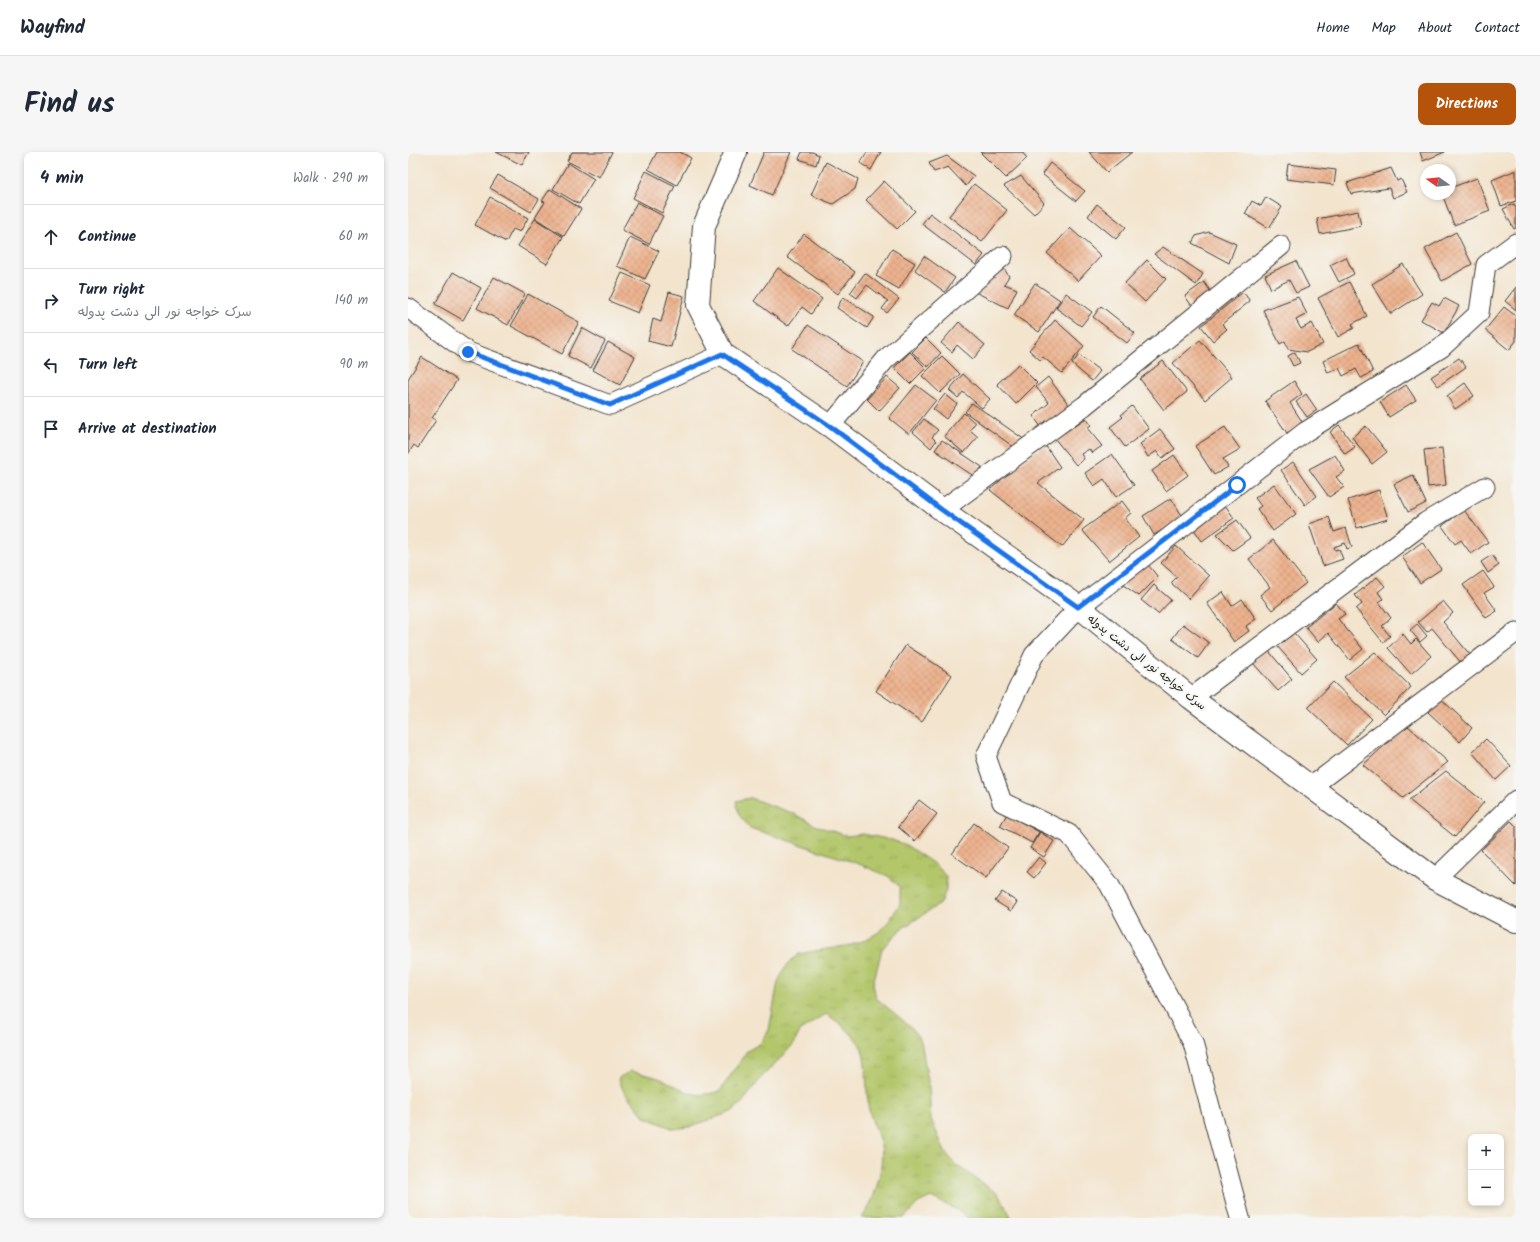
<!DOCTYPE html>
<html lang="en">
<head>
<meta charset="utf-8">
<style>
  body { margin:0; font-family:Kalam,"Playpen Sans Arabic",sans-serif; background:#f6f6f7; color:#1f2937 }
  .controls { position:absolute; right:12px; bottom:12px; display:grid; overflow:hidden; border-radius:8px; box-shadow:0 2px 6px #0003 }
  .controls button { width:36px; height:36px; display:grid; place-items:center; padding:0; border:0; border-bottom:1px solid #e0e1e3; background:#fff; color:#1f2937; font:20px sans-serif }
  .compass { position:absolute; left:1012px; top:12px; width:36px; height:36px; border-radius:50%; background:#fff; box-shadow:0 2px 6px #0003; rotate:285deg }
  .stop { position:absolute; width:12px; height:12px; margin:-9px; border:3px solid #1a73e8; border-radius:50%; background:#fff }
  .stop.end { background:#1a73e8; border-color:#fff; box-shadow:0 1px 4px #0008 }
  .list { margin:0; padding:0; list-style:none }
  h2 { display:flex; justify-content:space-between; align-items:center; height:52px; margin:0; padding:0 16px; font-size:17px }
  h2 small { font-size:13px; font-weight:400; color:#747a83 }
  .list li { display:grid; grid-template-columns:26px 1fr auto; gap:12px; align-items:center; box-sizing:border-box; height:64px; padding:0 16px; border-top:1px solid #e0e1e3 }
  .list b { display:block; font-size:15px; white-space:nowrap }
  .list p { margin:0; font-size:13px; white-space:nowrap; color:#747a83 }
  .list em { font-size:13px; font-style:normal; color:#747a83 }
  .icon { flex:none; width:22px; height:22px; fill:none; stroke:currentColor; stroke-width:2; stroke-linecap:round; stroke-linejoin:round }
  .map { position:relative; flex:none; width:1108px; height:1066px; overflow:hidden; border-radius:8px }
  header { display:flex; align-items:center; gap:24px; box-sizing:border-box; height:56px; padding:0 20px; background:#fff; border-bottom:1px solid #e0e1e3 }
  header strong { font-size:19px }
  nav { display:flex; gap:22px; margin-inline-start:auto; font-size:14px }
  .intro { display:flex; align-items:center; justify-content:space-between; box-sizing:border-box; height:96px; padding:0 24px }
  h1 { margin:0; font-size:28px }
  .button { padding:10px 18px; border-radius:8px; background:#b45309; color:#fff; font-size:14px; font-weight:700 }
  main { display:flex; gap:24px; padding:0 24px }
  aside { flex:1; background:#fff; border-radius:8px; box-shadow:0 2px 6px #0003 }
  .map>svg:first-child { display:block }
</style>
</head>
<body>
<header>
<strong>Wayfind</strong>
<nav><a>Home</a><a>Map</a><a>About</a><a>Contact</a></nav>
</header>
<div class="intro"><h1>Find us</h1><a class="button">Directions</a></div>
<main>
<aside>
<h2>4 min<small>Walk · 290 m</small></h2>
<ul class="list">
<li><svg class="icon" aria-label="ahead" viewBox="0 0 24 24"><path d="M12 20V5M6 11l6-6 6 6"/></svg><div><b>Continue</b></div><em>60 m</em></li>
<li><svg class="icon" aria-label="right" viewBox="0 0 24 24"><path d="M7 20v-9h11M14 6l5 5-5 5"/></svg><div><b>Turn right</b><p>سرک خواجه نور الی دشت پدوله</p></div><em>140 m</em></li>
<li><svg class="icon" aria-label="left" viewBox="0 0 24 24"><path d="M17 20v-9H6M10 6l-5 5 5 5"/></svg><div><b>Turn left</b></div><em>90 m</em></li>
<li><svg class="icon" aria-label="arrive" viewBox="0 0 24 24"><path d="M6 21V4h12l-3 4 3 4H6"/></svg><div><b>Arrive at destination</b></div></li>
</ul>
</aside>
<div class="map">
<svg width="1108" height="1066" viewBox="0 0 1108 1066">
  <defs>
    <pattern id="grass-tufts" width="24" height="20" patternUnits="userSpaceOnUse"><rect width="24" height="20" fill="#b3c66a"/><path d="M3 7l-1-3M5 7V3M7 7l1-3M15 17l-1-3M17 17v-4M19 17l1-3" fill="none" stroke="#99aa5b"/></pattern>
    <pattern id="building-cross-hatch" width="8" height="8" patternUnits="userSpaceOnUse"><rect width="8" height="8" fill="#edb38f"/><path d="M0 0l8 8M0 8l8-8" fill="none" stroke="#cb997b"/></pattern>
  </defs>
  <rect width="100%" height="100%" fill="#f6f6f2"/>
  <filter id="ink" filterUnits="userSpaceOnUse"><feTurbulence type="fractalNoise" baseFrequency=".025" numOctaves="2"/><feDisplacementMap in="SourceGraphic" scale="8" xChannelSelector="R" yChannelSelector="G"/><feConvolveMatrix kernelMatrix="1 2 1 2 8 2 1 2 1" color-interpolation-filters="sRGB"/></filter>
  <filter id="wash" filterUnits="userSpaceOnUse"><feTurbulence type="fractalNoise" baseFrequency=".012" numOctaves="4" result="noise"/><feDisplacementMap in="SourceGraphic" scale="16" xChannelSelector="R" yChannelSelector="G"/><feGaussianBlur stdDeviation="0.9" result="paint"/><feColorMatrix in="noise" values="0 0 0 0 0 0 0 0 0 0 0 0 0 0 0 0 0 1.4 0 .05"/><feComposite in="paint" operator="in"/></filter>
  <g filter="url(#wash)">
    <rect width="100%" height="100%" fill="#f3e4cd"/>
    <!-- grass -->
    <path fill="url(#grass-tufts)" stroke="#687143" d="M342 646 384 661 411 675 440 684 455 682 484 688 498 693 526 712 538 724V738L533 751 493 777 474 797 465 832 468 846 504 876 513 889 521 935 523 967 537 1000 548 1013 590 1042 604 1066H560L553 1060 523 1045 510 1051 496 1066H453C466 1055 477 1010 473 994 470 980 462 967 460 953 459 941 458 903 453 895 445 881 431 870 418 862L392 879 386 892 353 926 334 951 323 960 281 975 266 977 237 965 216 940 210 926 223 919C233 922 244 923 253 927 280 938 281 948 312 939L339 899 353 891 361 878 370 830 378 814 390 802 443 793 457 788 471 780 481 769 492 752V735L480 724 451 712 342 676 331 663 328 649Z"/>
    <g id="blocks">
      <!-- building -->
      <g fill="url(#building-cross-hatch)">
        <polygon points="88,0 121,0 114,13"/>
        <polygon points="164,0 204,0 191,25 159,9"/>
        <polygon points="249,0 272,0 283,6 269,33 240,17"/>
        <polygon points="356,0 383,0 364,43 342,33"/>
        <polygon points="394,0 404,0 411,3 408,13 391,7"/>
        <polygon points="459,0 473,0 463,18 452,11"/>
        <polygon points="572,0 614,0 619,6 598,26"/>
        <polygon points="681,0 724,0 699,20"/>
        <polygon points="1012,0 1037,0 1015,9"/>
        <polygon points="539,4 566,24 558,34 540,15 526,20 521,11"/>
        <polygon points="418,10 450,27 447,37 425,52 403,43"/>
        <polygon points="160,11 186,27 171,52 145,37"/>
        <polygon points="642,11 677,39 668,49 634,22"/>
        <polygon points="880,12 928,18 926,33 878,27"/>
        <polygon points="983,16 989,29 993,27 999,40 985,46 981,36 943,42 939,31"/>
        <polygon points="1108,18 1108,49 1093,54 1084,28"/>
        <polygon points="238,19 267,34 254,61 225,46"/>
        <polygon points="90,23 131,47 123,60 82,36"/>
        <polygon points="613,24 636,51 626,62 596,34"/>
        <polygon points="1069,26 1082,59 1046,73 1034,42 1042,42 1042,36"/>
        <polygon points="476,29 507,59 489,77 458,48"/>
        <polygon points="566,32 599,58 574,90 541,64"/>
        <polygon points="142,37 173,57 156,84 127,66 137,50 134,49"/>
        <polygon points="82,45 120,66 112,80 105,77 98,90 67,73"/>
        <polygon points="858,45 874,55 861,76 837,62 844,49 853,54"/>
        <polygon points="229,50 255,64 241,92 214,78"/>
        <polygon points="689,52 718,75 708,87 680,64"/>
        <polygon points="1106,52 1108,56 1108,76 1106,77 1095,57"/>
        <polygon points="950,59 953,74 912,82 909,67"/>
        <polygon points="522,61 576,103 568,113 514,72"/>
        <polygon points="127,67 155,85 139,112 110,94"/>
        <polygon points="662,76 693,104 670,129 639,101"/>
        <polygon points="801,80 828,92 821,111 784,91 788,84"/>
        <polygon points="1048,80 1064,112 1034,129 1017,97"/>
        <polygon points="396,82 447,120 430,142 379,105"/>
        <polygon points="222,85 251,99 237,127 209,114"/>
        <polygon points="755,95 795,122 788,133 746,102"/>
        <polygon points="484,97 507,111 491,137 468,124"/>
        <polygon points="516,104 547,126 537,140 507,118"/>
        <polygon points="938,105 946,122 931,130 922,113"/>
        <polygon points="739,108 758,127 737,150 717,131"/>
        <polygon points="888,109 901,135 888,141 881,128 863,137 857,123"/>
        <polygon points="995,112 1014,142 983,162 964,132"/>
        <polygon points="370,116 414,147 403,162 394,155 380,174 346,149"/>
        <polygon points="596,117 601,124 596,132 609,137 600,156 565,139"/>
        <polygon points="45,120 73,136 55,168 27,152"/>
        <polygon points="214,121 242,133 230,161 201,149"/>
        <polygon points="457,121 491,147 479,161 474,157 480,149 459,133 449,146 442,141"/>
        <polygon points="86,125 117,142 100,173 69,156"/>
        <polygon points="796,130 805,143 786,157 777,144"/>
        <polygon points="941,130 959,164 944,172 946,176 930,185 910,146"/>
        <polygon points="627,131 652,148 631,180 606,163"/>
        <polygon points="1108,135 1108,158 1097,149"/>
        <polygon points="261,140 276,144 263,195 240,189 245,167 253,170"/>
        <polygon points="835,140 842,149 814,172 819,177 805,189 793,174"/>
        <polygon points="658,141 684,160 673,174 648,156"/>
        <polygon points="120,142 171,170 154,202 103,174"/>
        <polygon points="435,145 466,165 459,176 429,156"/>
        <polygon points="890,145 899,162 888,168 893,177 904,171 915,192 899,200 880,197 877,189 872,192 855,158"/>
        <polygon points="1036,146 1051,154 1036,181 1013,168 1024,150 1031,154"/>
        <polygon points="693,154 727,181 719,191 685,165"/>
        <polygon points="1096,155 1108,164 1108,189 1101,198 1077,178"/>
        <polygon points="647,168 676,194 654,221 635,205 632,208 621,198"/>
        <polygon points="551,170 577,193 565,207 549,193 544,200 533,191"/>
        <polygon points="400,173 455,210 439,234 384,197"/>
        <polygon points="174,176 197,189 183,216 160,204"/>
        <polygon points="518,186 533,201 520,215 504,200"/>
        <polygon points="792,188 824,225 797,248 765,211"/>
        <polygon points="200,190 227,205 212,233 185,218"/>
        <polygon points="951,191 965,220 953,226 948,217 935,224 931,216 920,221 915,209"/>
        <polygon points="502,200 518,216 502,232 486,216"/>
        <polygon points="887,200 892,211 885,214 880,204"/>
        <polygon points="671,203 692,219 684,229 664,212"/>
        <polygon points="534,204 552,222 532,241 514,224"/>
        <polygon points="14,205 49,228 24,266 28,268 10,296 6,293 0,302 0,227"/>
        <polygon points="1051,206 1058,215 1030,234 1023,225"/>
        <polygon points="755,209 779,240 756,258 732,227"/>
        <polygon points="610,212 629,231 608,252 589,232"/>
        <polygon points="555,222 582,247 574,256 555,240 550,246 541,238"/>
        <polygon points="479,225 492,236 471,259 459,247"/>
        <polygon points="640,225 664,257 636,279 625,264 641,251 628,235"/>
        <polygon points="886,229 894,242 882,251 895,271 879,281 857,249"/>
        <polygon points="1057,231 1066,244 1047,257 1039,244"/>
        <polygon points="508,233 528,248 501,282 481,266"/>
        <polygon points="998,233 1008,248 981,265 972,250"/>
        <polygon points="537,242 549,252 538,267 525,257"/>
        <polygon points="898,242 909,258 899,265 888,250"/>
        <polygon points="564,251 617,288 610,298 557,260"/>
        <polygon points="724,254 741,277 717,295 702,275 715,265 713,263"/>
        <polygon points="556,261 567,271 562,278 570,285 556,301 536,284"/>
        <polygon points="678,266 683,273 679,276 694,294 684,301 681,297 673,302 676,307 668,313 647,287"/>
        <polygon points="516,267 530,278 524,285 528,289 523,296 505,280"/>
        <polygon points="931,273 947,295 937,302 922,280"/>
        <polygon points="958,274 979,300 964,312 944,285"/>
        <polygon points="817,275 832,297 815,307 820,315 806,323 787,294"/>
        <polygon points="752,277 767,297 754,306 749,299 740,305 732,292"/>
        <polygon points="534,288 574,315 567,325 527,298"/>
        <polygon points="637,293 652,315 630,331 676,368 654,395 582,338 608,314"/>
        <polygon points="1034,296 1038,333 1020,335 1016,298"/>
        <polygon points="704,302 726,333 708,345 696,327 686,334 677,321"/>
        <polygon points="766,303 780,323 758,339 744,319"/>
        <polygon points="927,303 937,319 928,325 936,335 921,345 901,317"/>
        <polygon points="885,310 909,344 897,353 873,318"/>
        <polygon points="1005,323 1018,351 1000,360 986,332"/>
        <polygon points="866,332 888,362 865,379 849,357 853,354 847,346"/>
        <polygon points="971,338 980,367 949,376 940,348"/>
        <polygon points="763,346 775,365 746,383 735,364"/>
        <polygon points="714,349 723,361 717,366 731,385 701,409 674,378"/>
        <polygon points="817,353 826,366 794,389 785,376"/>
        <polygon points="1056,358 1080,390 1063,402 1053,388 1047,392 1034,374"/>
        <polygon points="921,365 926,380 938,376 944,395 939,397 937,391 926,395 927,398 931,397 935,407 915,414 901,372"/>
        <polygon points="829,368 842,386 825,398 809,382"/>
        <polygon points="865,388 898,431 864,458 852,443 862,435 841,407"/>
        <polygon points="1014,390 1033,417 1012,431 994,405"/>
        <polygon points="768,394 801,424 781,447 763,431 769,425 753,411"/>
        <polygon points="1084,403 1091,413 1080,421 1073,410"/>
        <polygon points="736,408 750,425 731,444 711,430"/>
        <polygon points="1075,419 1086,435 1076,441 1089,459 1078,466 1055,433"/>
        <polygon points="969,425 977,434 970,440 975,447 971,450 983,466 974,474 982,484 975,490 948,457 954,452 947,443"/>
        <polygon points="746,433 763,448 750,462 733,448"/>
        <polygon points="815,440 824,454 834,447 848,467 838,474 841,479 826,490 799,451"/>
        <polygon points="1035,449 1045,461 1035,470 1063,504 1054,512 1024,476 1019,480 1010,470"/>
        <polygon points="928,451 937,462 930,467 955,497 942,508 920,481 910,490 898,475"/>
        <polygon points="775,472 801,491 790,506 764,487"/>
        <polygon points="1009,472 1019,484 1012,490 1002,478"/>
        <polygon points="886,481 909,507 893,521 869,494"/>
        <polygon points="995,482 1003,492 1008,487 1023,504 1003,522 980,496"/>
        <polygon points="498,493 544,523 514,570 468,539"/>
        <polygon points="859,497 884,527 870,539 844,510"/>
        <polygon points="967,500 1003,535 976,563 936,525"/>
        <polygon points="925,530 964,567 939,593 900,556"/>
        <polygon points="1032,546 1064,576 1052,590 1020,560"/>
        <polygon points="999,573 1040,610 995,646 955,613"/>
        <polygon points="1078,587 1103,614 1088,628 1064,600"/>
        <polygon points="1038,619 1076,650 1047,685 1001,648"/>
        <polygon points="511,648 529,662 507,689 490,675"/>
        <polygon points="599,662 631,680 624,691 592,674"/>
        <polygon points="1103,669 1108,674 1108,734 1073,698"/>
        <polygon points="566,671 600,696 578,726 544,702"/>
        <polygon points="632,680 646,689 636,705 622,696"/>
        <polygon points="631,705 638,711 626,726 619,720"/>
        <polygon points="594,740 609,750 603,759 587,749"/>
      </g>
    </g>
  </g>
  <g filter="url(#ink)">
    <use href="#blocks" fill-opacity="0" stroke="#3c3a37" stroke-width="1"/>
    <g fill="none" stroke-linecap="round" stroke-linejoin="round">
      <defs>
        <g id="minor">
          <polyline points="0,156 60,200 202,253 315,202"/>
          <polyline points="422,274 478,207 595,104"/>
          <polyline points="534,358 676,254 873,94"/>
          <polyline points="783,546 1018,370 1077,335"/>
          <polyline points="904,634 1108,480"/>
          <polyline points="1027,727 1108,648"/>
          <polyline points="832,1066 785,891 701,732 661,682 594,650 578,604 626,503 671,455 897,280 1033,196 1071,161 1078,113 1108,91"/>
        </g>
        <polyline id="secondary" points="328,0 296,74 290,153 315,202 422,274 534,358 671,455 783,546 1027,727 1108,769"/>
      </defs>
      <!-- minor casing -->
      <use href="#minor" stroke="#3c3a37" stroke-width="21"/>
      <!-- secondary casing -->
      <use href="#secondary" stroke="#3c3a37" stroke-width="24"/>
      <!-- minor -->
      <use href="#minor" stroke="#fff" stroke-width="19"/>
      <!-- secondary -->
      <use href="#secondary" stroke="#fff" stroke-width="22"/>
    </g>
  </g>
  <g fill="none" stroke-linecap="round" stroke-linejoin="round" filter="url(#ink)">
    <!-- route -->
    <polyline stroke="#1a73e8" stroke-width="5" points="60,200 202,253 314,202 422,274 534,358 670,455 829,333"/>
  </g>
  <g text-anchor="middle" stroke-width="4" stroke-linejoin="round" paint-order="stroke">
    <!-- street labels -->
    <g font-size="11" fill="#1c1c1c" stroke="#f6f6f2">
      <text transform="translate(739 510) rotate(38)" y="4">سرک خواجه نور الی دشت پدوله</text>
    </g>
  </g>
</svg>
<div class="controls">
<button>+</button>
<button>−</button>
</div>
<svg class="compass" viewBox="-18 -18 36 36"><path d="M0-13l5 13h-10z" fill="#e53935"/><path d="M0 13l5-13h-10z" fill="#747a83"/></svg>
<div class="stop" style="left:829px;top:333px"></div>
<div class="stop end" style="left:60px;top:200px"></div>
</div>
</main>
</body>
</html>
